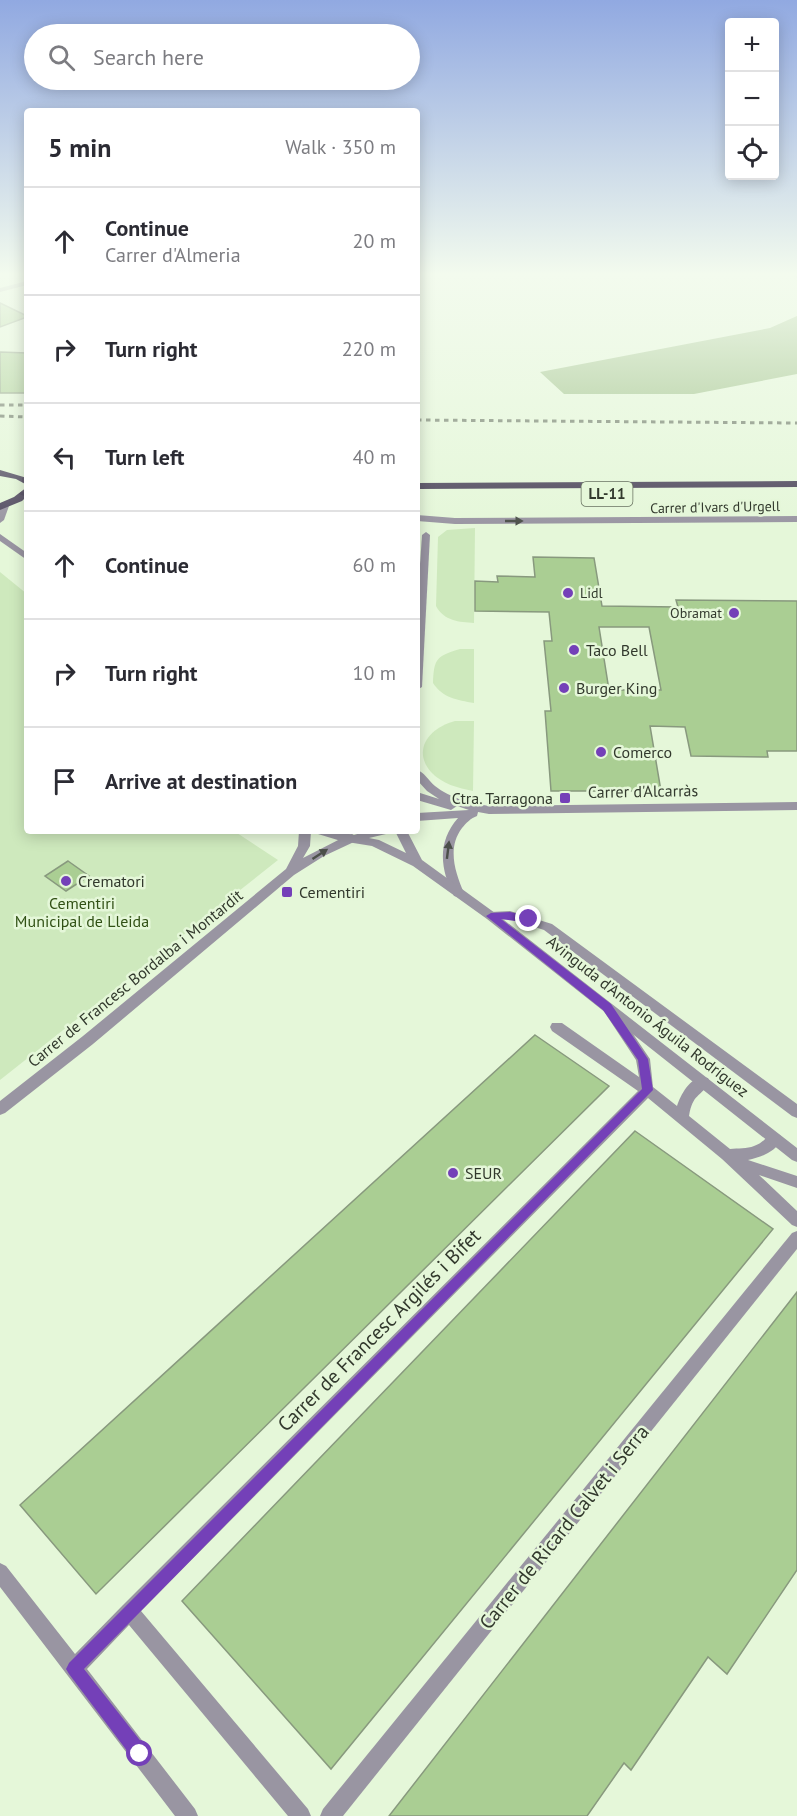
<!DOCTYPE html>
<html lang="en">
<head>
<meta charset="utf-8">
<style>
  body { margin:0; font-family:"PT Sans",sans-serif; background:#f2f2f3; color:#2b2b33 }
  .controls { position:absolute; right:18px; top:18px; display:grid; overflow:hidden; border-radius:6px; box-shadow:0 3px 15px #0003 }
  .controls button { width:54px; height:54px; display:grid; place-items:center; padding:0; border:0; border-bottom:2px solid #e1e1e2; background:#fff; color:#2b2b33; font:30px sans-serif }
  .stop { position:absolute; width:18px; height:18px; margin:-14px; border:4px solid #7440b8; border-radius:50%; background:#fff }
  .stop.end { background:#7440b8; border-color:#fff; box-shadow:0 2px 6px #0008 }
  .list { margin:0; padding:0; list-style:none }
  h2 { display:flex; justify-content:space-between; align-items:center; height:78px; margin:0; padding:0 24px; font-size:26px }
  h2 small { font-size:20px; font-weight:400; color:#7c7c81 }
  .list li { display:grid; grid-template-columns:39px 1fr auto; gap:18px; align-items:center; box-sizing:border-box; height:108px; padding:0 24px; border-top:2px solid #e1e1e2 }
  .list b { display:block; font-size:22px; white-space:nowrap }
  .list p { margin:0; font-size:20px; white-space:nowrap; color:#7c7c81 }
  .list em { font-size:20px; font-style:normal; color:#7c7c81 }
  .icon { flex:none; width:33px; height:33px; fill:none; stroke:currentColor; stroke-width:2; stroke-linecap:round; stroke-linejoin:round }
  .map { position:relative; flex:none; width:797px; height:1816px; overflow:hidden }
  .search { position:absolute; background:#fff; box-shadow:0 3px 15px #0003; left:24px; top:24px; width:396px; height:66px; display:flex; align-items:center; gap:15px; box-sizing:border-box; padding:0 21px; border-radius:33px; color:#7c7c81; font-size:22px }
  .panel { position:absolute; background:#fff; box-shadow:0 3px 15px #0003; left:24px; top:108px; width:396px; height:726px; border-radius:6px }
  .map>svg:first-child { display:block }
</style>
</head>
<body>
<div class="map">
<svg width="797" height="1816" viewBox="0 0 797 1816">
  <rect width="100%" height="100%" fill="#e5f7d9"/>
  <!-- green -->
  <g fill="#cee9bd">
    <path d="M475 528 474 623C459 622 444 621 436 606L438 537 447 530Z"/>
    <polygon points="0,572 27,594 27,831 234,831 278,860 0,1080"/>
    <path d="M460 649H474V703C457 700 443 698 433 683 434 659 436 656 460 649Z"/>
    <path d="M455 721H474L473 791C458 788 442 784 431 772 411 749 431 727 455 721Z"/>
  </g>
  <!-- forest -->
  <polygon fill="#9abd83" points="797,316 797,374 694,394 564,394 540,372 770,328"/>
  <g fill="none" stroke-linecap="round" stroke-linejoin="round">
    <!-- canal -->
    <polygon fill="#ae99d6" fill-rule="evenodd" points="790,274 797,274 797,278"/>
  </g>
  <!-- building -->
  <g fill="#aace93" stroke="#88997e" stroke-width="1.5" fill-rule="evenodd">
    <polygon points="0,303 27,316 27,317 0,327"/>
    <polygon points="0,352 27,353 27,393 0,393"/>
    <path d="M533 557 594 558 602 606 678 607 676 600 797 601V751H767L768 757 691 756 685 727 650 726 661 791H551L545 711H551L544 641H552L549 612 475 611V581L498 582 497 576 535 577ZM599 627H649L661 690H609Z"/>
    <polygon points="68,861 89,876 66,891 45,876"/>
    <polygon points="535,1035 609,1086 96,1594 20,1505"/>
    <polygon points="635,1131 773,1229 331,1769 182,1601"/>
    <polygon points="797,1292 797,1570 727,1674 708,1657 631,1770 624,1763 587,1816 389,1816"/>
  </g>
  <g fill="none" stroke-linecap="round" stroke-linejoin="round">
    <!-- minor -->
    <g fill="#9995a2" fill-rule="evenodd">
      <polygon points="27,281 27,285 0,292 0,288"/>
      <polygon points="417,515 455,518 797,516 797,522 455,524 417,521"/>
      <polygon points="426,532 430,535 422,687 417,690 417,608 422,535"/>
      <path d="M417 770C424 772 428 780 435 786 450 798 470 803 489 806L797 802V810L489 814 478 812 477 816C471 818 466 823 462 828 447 848 455 872 464 893L458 897 454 896C440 869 437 842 458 818L417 821V813L469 810 457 806 451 810 417 800V792L439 799 427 791 417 780Z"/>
      <polygon points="299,831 311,831 310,846 303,858 348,835 352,834 358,838 356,841 324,856 294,875 93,1044 5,1113 0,1115 0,1101 83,1036 286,869 298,846"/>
      <polygon points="510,911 552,924 797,1104 797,1118 792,1116 544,930 510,919 491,920 485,916 491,912"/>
      <path d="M609 1005 614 1006 650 1059 653 1087 677 1106C681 1094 692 1073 708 1078L710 1082C700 1098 693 1093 689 1116L730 1149C738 1148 747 1149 754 1146 765 1143 768 1131 780 1135L782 1139C775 1152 762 1157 748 1160L797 1176V1188L759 1175 797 1211V1227L792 1225 722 1159 648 1098 141 1611 308 1809 311 1816H288L129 1625 87 1669 195 1809 198 1816H175L0 1587V1563L6 1566 75 1654 123 1605 638 1091 552 1031 550 1027 552 1023H562L639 1077 636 1060 603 1010 604 1006Z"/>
      <polygon points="797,1231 797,1249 343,1816 320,1816 323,1809 792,1233"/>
    </g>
    <!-- tertiary -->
    <g fill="#9995a2" fill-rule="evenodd">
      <polygon points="5,503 9,506 4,520 0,523 0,508 2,504"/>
      <polygon points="0,534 27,553 27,560 0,541"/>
      <polygon points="316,831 335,831 354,835 367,831 388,831 386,834 369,838 379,840 406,853 395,831 407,831 422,860 495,913 797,1148 797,1162 792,1160 487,919 413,866 372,846 341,841 318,834"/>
    </g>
    <!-- primary -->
    <g fill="#534c62" fill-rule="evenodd">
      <polygon points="0,470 27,478 27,485 16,479 0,476"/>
      <polygon points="27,487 27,496 22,501 0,510 0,503 14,497"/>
    </g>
    <!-- trunk -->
    <g fill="#473f56" fill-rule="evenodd">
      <polygon points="27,477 27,483 22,482 22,478"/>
      <polygon points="797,481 797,487 417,489 417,483"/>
      <polygon points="27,491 27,497 19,494 21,492"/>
    </g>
    <!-- rail -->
    <g stroke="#697462" stroke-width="3" stroke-dasharray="4.5 4.5" stroke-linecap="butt">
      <polyline points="0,405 27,405"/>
      <polyline points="0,416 27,417"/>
      <polyline points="417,420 797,423"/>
    </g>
  </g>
  <!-- one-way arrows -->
  <defs><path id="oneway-solid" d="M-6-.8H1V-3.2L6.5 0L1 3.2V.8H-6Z" transform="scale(1.5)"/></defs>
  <g fill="#4c504a">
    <use href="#oneway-solid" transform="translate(514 521)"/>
    <use href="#oneway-solid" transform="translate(448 850) rotate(-83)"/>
    <use href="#oneway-solid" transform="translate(320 854) rotate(-33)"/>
  </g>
  <!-- sky -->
  <linearGradient id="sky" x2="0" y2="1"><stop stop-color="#91a9e1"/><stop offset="0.52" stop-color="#f3fbee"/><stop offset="1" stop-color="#f3fbee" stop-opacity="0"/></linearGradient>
  <rect width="797" height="528" fill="url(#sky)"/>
  <!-- route -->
  <polygon fill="#7440b8" points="510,912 532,917 534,919 529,923 501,919 611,1004 648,1059 653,1090 84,1669 146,1748 148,1754 146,1760 140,1762 134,1760 69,1674 66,1669 69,1663 642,1089 638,1060 603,1010 486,916 491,913"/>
  <!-- markers -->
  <g fill="#7440b8" stroke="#e5f7d9" stroke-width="2">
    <circle cx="568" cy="593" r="6"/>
    <circle cx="734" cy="613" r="6"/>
    <circle cx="574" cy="650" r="6"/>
    <circle cx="564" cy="688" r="6"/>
    <circle cx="601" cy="752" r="6"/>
    <rect x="559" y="792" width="12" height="12" rx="3"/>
    <circle cx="66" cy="881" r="6"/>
    <rect x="281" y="886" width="12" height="12" rx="3"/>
    <circle cx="453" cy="1173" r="6"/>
  </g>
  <g text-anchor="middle" stroke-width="5" stroke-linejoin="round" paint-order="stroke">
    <!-- far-street labels -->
    <g font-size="14" fill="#32392d" stroke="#e5f7d9">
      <text transform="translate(715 507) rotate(-1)" y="5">Carrer d'Ivars d'Urgell</text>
    </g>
    <!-- far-poi labels -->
    <g font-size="14" fill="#32392d" stroke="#e5f7d9" text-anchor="start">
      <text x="580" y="598">Lidl</text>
      <text x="722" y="618" text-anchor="end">Obramat</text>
    </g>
    <!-- shield labels -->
    <rect fill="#e5f7d9" stroke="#687261" stroke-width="1.5" x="581.5" y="482" width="51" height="24" rx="4.5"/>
    <g font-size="15" font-weight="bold" fill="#32392d">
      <text x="607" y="499">LL-11</text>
    </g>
    <!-- poi labels -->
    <g font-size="16" fill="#32392d" stroke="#e5f7d9" text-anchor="start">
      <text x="586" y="656">Taco Bell</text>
      <text x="576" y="694">Burger King</text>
      <text x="613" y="758">Comerco</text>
      <text x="553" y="804" text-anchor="end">Ctra. Tarragona</text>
      <text x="78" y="887">Crematori</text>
      <text x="299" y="898">Cementiri</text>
      <text x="465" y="1179">SEUR</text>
    </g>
    <!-- street labels -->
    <g font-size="16" fill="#32392d" stroke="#e5f7d9">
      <text transform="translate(643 791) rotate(-1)" y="6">Carrer d'Alcarràs</text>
      <text transform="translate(135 978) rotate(-39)" y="6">Carrer de Francesc Bordalba i Montardit</text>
      <text transform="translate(648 1016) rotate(38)" y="6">Avinguda d'Antonio Águila Rodríguez</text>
    </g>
    <!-- park labels -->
    <g font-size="16" fill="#315115" stroke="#e5f7d9">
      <text x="82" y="909">Cementiri<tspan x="82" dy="18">Municipal de Lleida</tspan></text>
    </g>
    <!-- near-street labels -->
    <g font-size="20" fill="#32392d" stroke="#e5f7d9">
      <text transform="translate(379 1330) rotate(-45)" y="7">Carrer de Francesc Argilés i Bifet</text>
      <text transform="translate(564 1527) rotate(-51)" y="7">Carrer de Ricard Calvet i Serra</text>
    </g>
  </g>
</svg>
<div class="controls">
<button>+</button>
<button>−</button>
<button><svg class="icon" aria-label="locate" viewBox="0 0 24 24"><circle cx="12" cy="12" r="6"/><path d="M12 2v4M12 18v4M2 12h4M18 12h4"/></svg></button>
</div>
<div class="stop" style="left:140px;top:1754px"></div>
<div class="stop end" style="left:529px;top:919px"></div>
<div class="search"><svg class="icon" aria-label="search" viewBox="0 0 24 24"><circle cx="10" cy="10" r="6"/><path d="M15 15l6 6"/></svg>Search here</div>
<section class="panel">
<h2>5 min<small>Walk · 350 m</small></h2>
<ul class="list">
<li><svg class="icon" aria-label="ahead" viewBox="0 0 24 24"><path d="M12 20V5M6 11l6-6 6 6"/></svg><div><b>Continue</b><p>Carrer d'Almeria</p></div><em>20 m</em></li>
<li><svg class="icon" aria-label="right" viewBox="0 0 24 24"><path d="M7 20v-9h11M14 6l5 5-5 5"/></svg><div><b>Turn right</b></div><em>220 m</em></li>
<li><svg class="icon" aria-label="left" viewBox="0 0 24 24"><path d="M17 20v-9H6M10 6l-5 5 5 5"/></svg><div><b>Turn left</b></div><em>40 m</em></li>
<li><svg class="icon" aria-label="ahead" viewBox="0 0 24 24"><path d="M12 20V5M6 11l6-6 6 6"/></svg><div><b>Continue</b></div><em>60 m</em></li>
<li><svg class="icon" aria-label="right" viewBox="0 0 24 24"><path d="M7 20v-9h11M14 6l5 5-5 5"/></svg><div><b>Turn right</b></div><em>10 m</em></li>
<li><svg class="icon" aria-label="arrive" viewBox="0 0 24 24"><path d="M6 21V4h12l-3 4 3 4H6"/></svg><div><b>Arrive at destination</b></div></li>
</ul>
</section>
</div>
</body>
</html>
